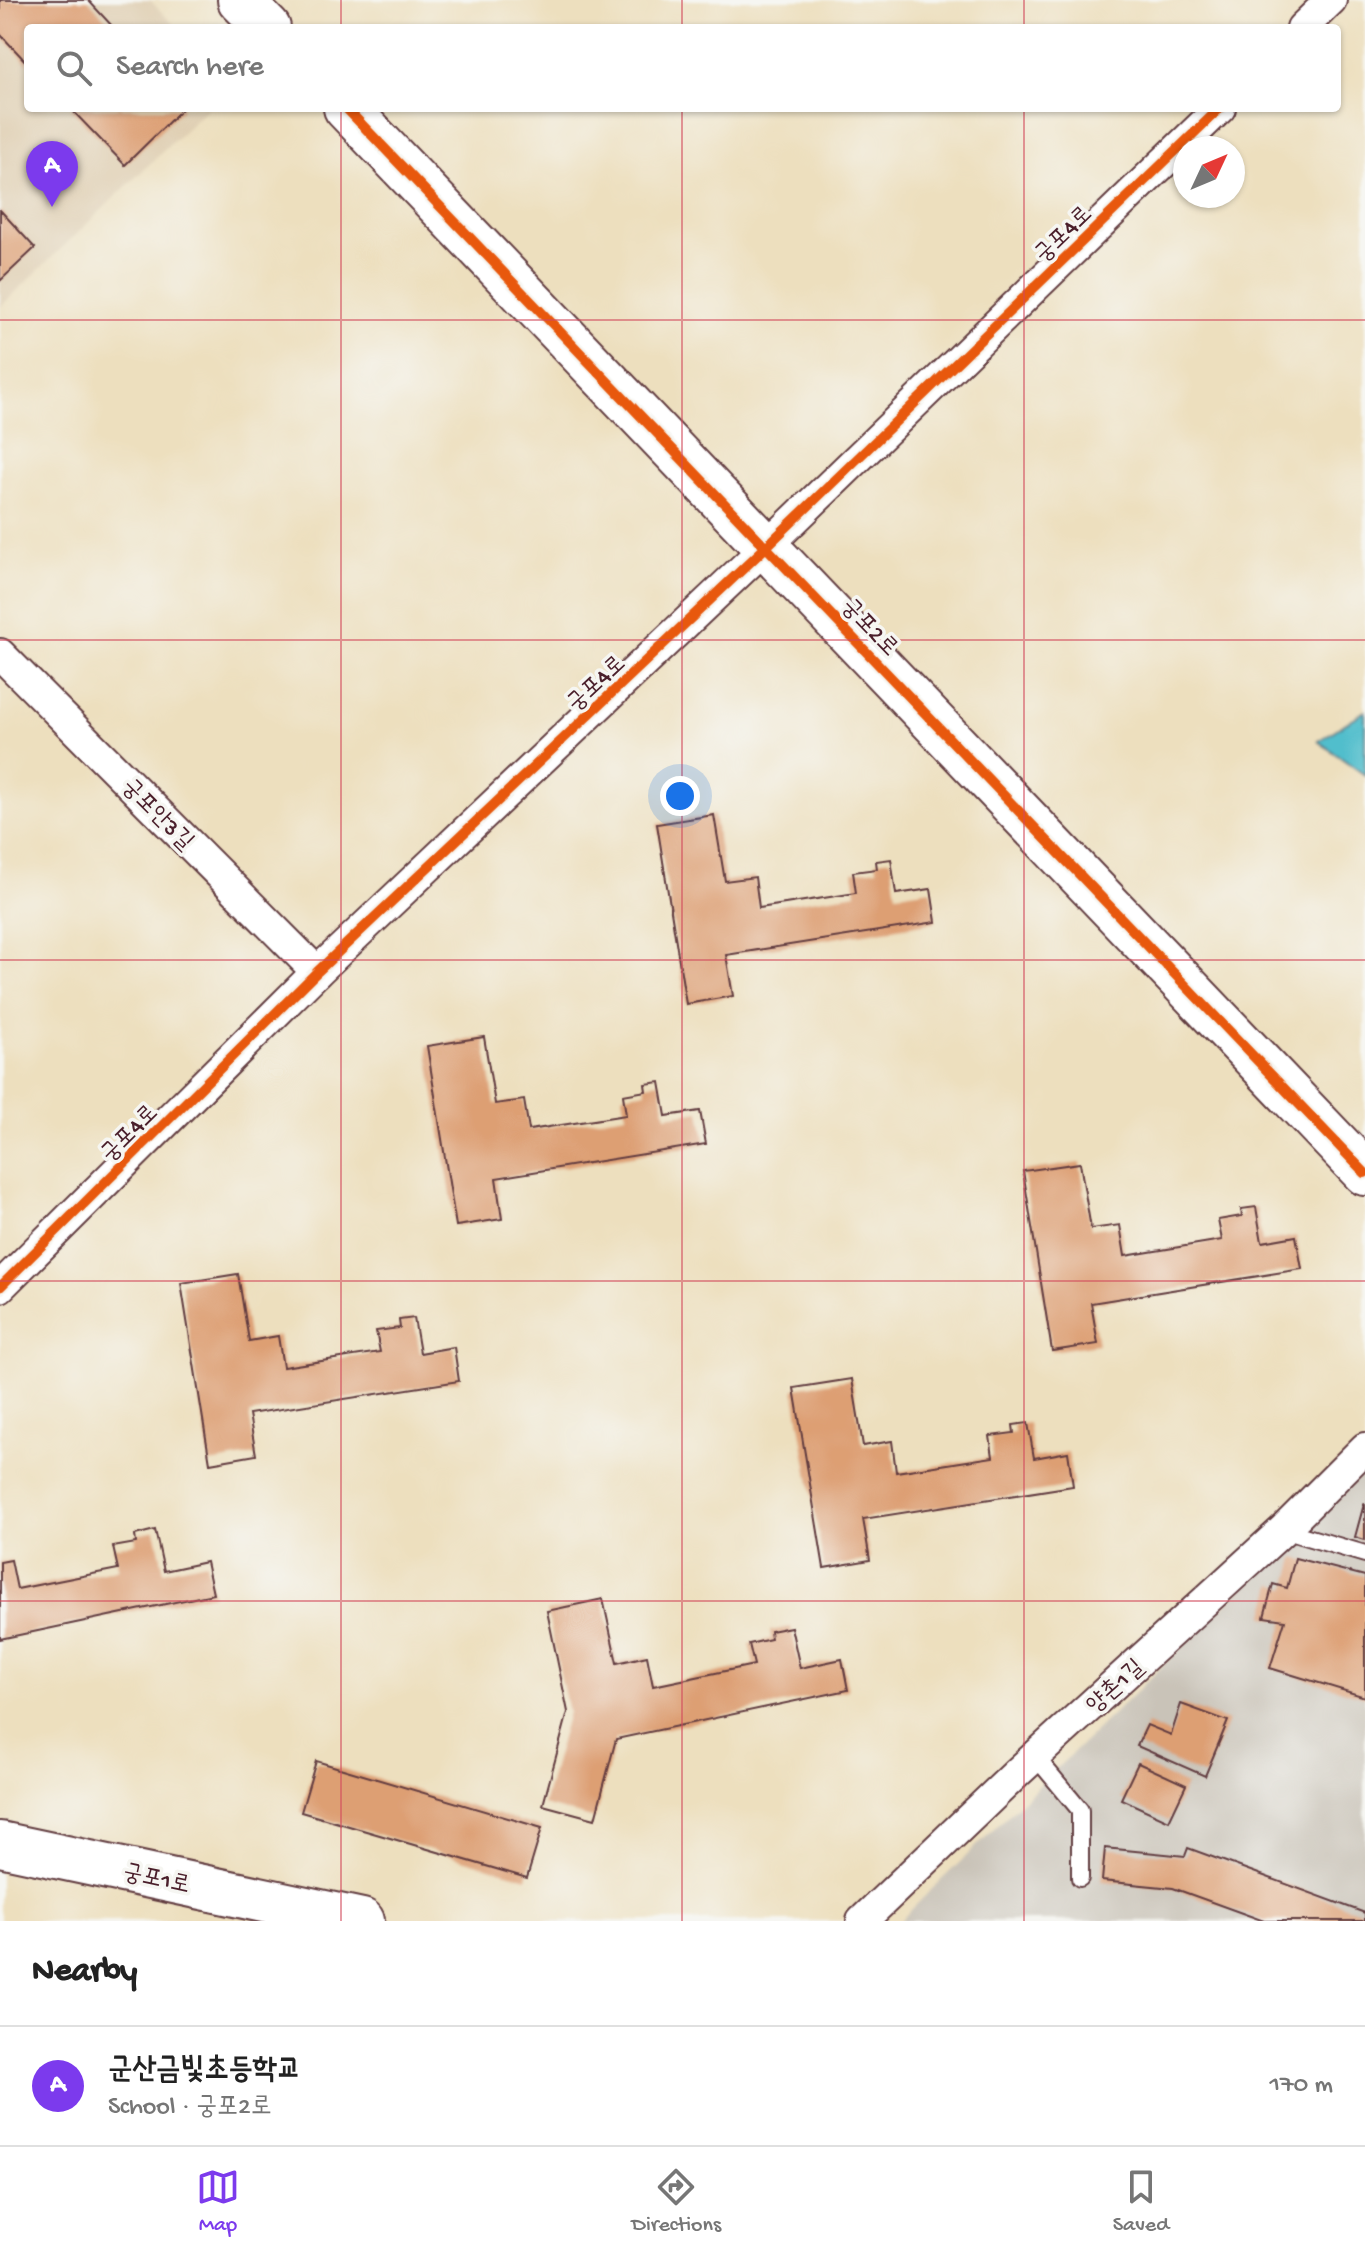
<!DOCTYPE html>
<html lang="en">
<head>
<meta charset="utf-8">
<style>
  body { margin:0; font-family:"Gochi Hand","Poor Story",sans-serif; background:#f2f2f2; color:#222 }
  .compass { position:absolute; left:1173px; top:136px; width:72px; height:72px; border-radius:50%; background:#fff; box-shadow:0 2px 6px #0004; rotate:46deg }
  .you { position:absolute; left:680px; top:796px; width:28px; height:28px; margin:-20px; border:6px solid #fff; border-radius:50%; background:#1a73e8; box-shadow:0 0 0 12px #1a73e833 }
  .badge { display:grid; place-items:center; width:52px; height:52px; border-radius:50%; background:#7c3aed; color:#fff; font-size:26px; font-weight:700 }
  .pin { position:absolute; translate:-50% -66px; filter:drop-shadow(0 2px 4px #0008) }
  .pin::after { content:''; position:absolute; top:42px; width:28px; height:24px; background:inherit; clip-path:polygon(0 0,100% 0,50% 100%) }
  .list { margin:0; padding:0; list-style:none }
  h2 { display:flex; justify-content:space-between; align-items:center; height:104px; margin:0; padding:0 32px; font-size:34px }
  h2 small { font-size:26px; font-weight:400; color:#767676 }
  .list li { display:grid; grid-template-columns:52px 1fr auto; gap:24px; align-items:center; box-sizing:border-box; height:120px; padding:0 32px; border-top:2px solid #e0e0e0 }
  .list b { display:block; font-size:30px; white-space:nowrap }
  .list p { margin:0; font-size:26px; white-space:nowrap; color:#767676 }
  .list em { font-size:26px; font-style:normal; color:#767676 }
  .icon { flex:none; width:44px; height:44px; fill:none; stroke:currentColor; stroke-width:2; stroke-linecap:round; stroke-linejoin:round }
  .map { position:relative; flex:none; width:1365px; height:1921px; overflow:hidden }
  .search { position:absolute; background:#fff; box-shadow:0 2px 6px #0004; left:24px; right:24px; top:24px; height:88px; display:flex; align-items:center; gap:20px; box-sizing:border-box; padding:0 28px; border-radius:8px; color:#767676; font-size:30px }
  .sheet { height:224px; background:#fff }
  nav { display:flex; justify-content:space-around; align-items:center; box-sizing:border-box; height:112px; border-top:2px solid #e0e0e0; background:#fff; font-size:22px; color:#767676 }
  nav a { display:grid; justify-items:center; gap:4px }
  nav .on { color:#7c3aed }
  .map>svg:first-child { display:block }
</style>
</head>
<body>
<div class="map">
<svg width="1365" height="1921" viewBox="0 0 1365 1921">
  <rect width="100%" height="100%" fill="#f6f6f2"/>
  <filter id="ink" filterUnits="userSpaceOnUse"><feTurbulence type="fractalNoise" baseFrequency=".0125" numOctaves="2"/><feDisplacementMap in="SourceGraphic" scale="16" xChannelSelector="R" yChannelSelector="G"/><feConvolveMatrix kernelMatrix="1 2 1 2 8 2 1 2 1" color-interpolation-filters="sRGB"/></filter>
  <filter id="wash" filterUnits="userSpaceOnUse"><feTurbulence type="fractalNoise" baseFrequency=".006" numOctaves="4" result="noise"/><feDisplacementMap in="SourceGraphic" scale="32" xChannelSelector="R" yChannelSelector="G"/><feGaussianBlur stdDeviation="1.8" result="paint"/><feColorMatrix in="noise" values="0 0 0 0 0 0 0 0 0 0 0 0 0 0 0 0 0 1.4 0 .05"/><feComposite in="paint" operator="in"/></filter>
  <g filter="url(#wash)">
    <rect width="100%" height="100%" fill="#eddfbe"/>
    <!-- built -->
    <polygon fill="#dfceb1" points="0,0 150,0 177,28 28,28 28,108 208,108 0,307"/>
    <!-- industrial -->
    <polygon fill="#c9c3b8" points="1365,1470 1365,1921 900,1921 925,1896"/>
    <!-- water -->
    <polygon fill="#51becc" stroke="#4e6e7c" stroke-width="2" points="1365,711 1365,775 1318,741"/>
    <g id="blocks">
      <!-- building -->
      <g fill="#dd9f73">
        <polygon points="0,0 88,0 114,28 28,28 28,64 0,34"/>
        <polygon points="70,108 183,108 125,165"/>
        <polygon points="0,210 35,248 0,281"/>
        <polygon points="714,815 725,881 755,877 759,908 856,893 853,872 877,869 876,861 891,859 896,894 931,889 936,922 726,955 733,996 686,1004 657,824"/>
        <polygon points="484,1037 495,1104 524,1100 529,1130 626,1115 623,1095 646,1091 645,1084 660,1082 666,1116 700,1111 706,1144 496,1178 502,1219 456,1226 427,1046"/>
        <polygon points="1080,1163 1091,1229 1120,1225 1125,1256 1222,1240 1218,1220 1242,1216 1241,1209 1256,1207 1262,1242 1296,1236 1302,1269 1091,1303 1098,1344 1052,1351 1023,1171"/>
        <polygon points="238,1274 249,1341 278,1336 283,1367 380,1352 376,1331 400,1328 399,1320 414,1318 420,1353 454,1347 459,1381 249,1414 256,1455 210,1463 181,1283"/>
        <polygon points="852,1379 863,1446 892,1441 896,1472 993,1457 990,1436 1014,1433 1013,1425 1028,1423 1034,1458 1068,1452 1073,1486 863,1519 870,1560 824,1568 794,1388"/>
        <polygon points="1364,1504 1365,1505 1365,1540 1355,1537"/>
        <polygon points="155,1530 164,1571 206,1562 213,1594 0,1639 0,1562 11,1560 17,1589 118,1569 113,1547 136,1543 135,1535"/>
        <polygon points="1295,1558 1365,1576 1365,1697 1270,1668 1285,1620 1264,1617 1273,1584 1287,1588"/>
        <polygon points="603,1599 617,1663 647,1656 653,1686 754,1665 749,1644 771,1639 770,1631 791,1627 800,1668 842,1659 848,1690 616,1739 595,1819 543,1805 568,1712 547,1611"/>
        <polygon points="1181,1704 1228,1721 1205,1776 1137,1746 1147,1725 1171,1735"/>
        <polygon points="316,1761 542,1828 527,1878 301,1812"/>
        <polygon points="1138,1763 1186,1785 1169,1821 1121,1799"/>
        <polygon points="1105,1848 1185,1856 1188,1848 1365,1913 1365,1921 1264,1921 1173,1888 1102,1881"/>
      </g>
    </g>
  </g>
  <g filter="url(#ink)">
    <use href="#blocks" fill-opacity="0" stroke="#623c41" stroke-width="2"/>
    <g fill="none" stroke-linecap="round" stroke-linejoin="round">
      <defs>
        <g id="lane">
          <polyline points="1283,1530 1365,1554"/>
          <polyline points="1035,1756 1080,1810 1080,1878"/>
        </g>
        <g id="street">
          <polyline points="1302,28 1331,0"/>
          <polyline points="0,654 317,972"/>
          <polyline points="0,1287 317,972 767,546 1220,108"/>
          <polyline points="862,1921 1019,1771 1283,1530 1365,1448"/>
        </g>
        <g id="secondary">
          <polyline points="240,0 268,28"/>
          <polyline points="346,108 1365,1173"/>
          <polyline points="0,1844 362,1921"/>
        </g>
      </defs>
      <!-- lane casing -->
      <use href="#lane" stroke="#623c41" stroke-width="20"/>
      <!-- street casing -->
      <use href="#street" stroke="#623c41" stroke-width="34"/>
      <!-- secondary casing -->
      <use href="#secondary" stroke="#623c41" stroke-width="48"/>
      <!-- lane -->
      <use href="#lane" stroke="#fff" stroke-width="16"/>
      <!-- street -->
      <use href="#street" stroke="#fff" stroke-width="30"/>
      <!-- secondary -->
      <use href="#secondary" stroke="#fff" stroke-width="44"/>
      <defs>
        <g id="cycleway">
          <polyline points="346,108 1365,1173"/>
          <polyline points="0,1287 317,972 767,546 1220,108"/>
        </g>
      </defs>
      <!-- cycleway casing -->
      <use href="#cycleway" stroke="#f6f6f2" stroke-width="15"/>
      <!-- cycleway -->
      <use href="#cycleway" stroke="#e8590c" stroke-width="10"/>
    </g>
  </g>
  <!-- grid -->
  <path fill="none" stroke="#d1495b" stroke-width="2" stroke-opacity="0.55" d="M341 0V28M682 0V28M1024 0V28M341 108V1921M682 108V1921M1024 108V1921M0 320H1365M0 640H1365M0 960H1365M0 1281H1365M0 1601H1365"/>
  <g text-anchor="middle" stroke-width="7" stroke-linejoin="round" paint-order="stroke">
    <!-- street labels -->
    <g font-size="24" fill="#4a1f2b" stroke="#f6f6f2">
      <text transform="translate(1062 233) rotate(-44)" y="8">궁포4로</text>
      <text transform="translate(871 626) rotate(46)" y="8">궁포2로</text>
      <text transform="translate(595 682) rotate(-43)" y="8">궁포4로</text>
      <text transform="translate(159 813) rotate(45)" y="8">궁포안3길</text>
      <text transform="translate(128 1132) rotate(-45)" y="8">궁포4로</text>
      <text transform="translate(1114 1685) rotate(-42)" y="8">양촌1길</text>
      <text transform="translate(157 1877) rotate(12)" y="8">궁포1로</text>
    </g>
  </g>
</svg>
<svg class="compass" viewBox="-18 -18 36 36"><path d="M0-13l5 13h-10z" fill="#e53935"/><path d="M0 13l5-13h-10z" fill="#767676"/></svg>
<div class="you"></div>
<div class="pin badge" style="left:52px;top:207px">A</div>
<div class="search"><svg class="icon" aria-label="search" viewBox="0 0 24 24"><circle cx="10" cy="10" r="6"/><path d="M15 15l6 6"/></svg>Search here</div>
</div>
<section class="sheet">
<h2>Nearby<small></small></h2>
<ul class="list">
<li><span class="badge">A</span><div><b>군산금빛초등학교</b><p>School · 궁포2로</p></div><em>170 m</em></li>
</ul>
</section>
<nav>
<a class="on"><svg class="icon" aria-label="map" viewBox="0 0 24 24"><path d="M3 6l6-2 6 2 6-2v14l-6 2-6-2-6 2zM9 4v14M15 6v14"/></svg>Map</a>
<a><svg class="icon" aria-label="directions" viewBox="0 0 24 24"><path d="M12 3l9 9-9 9-9-9zM9 14v-3h6M13 9l2 2-2 2"/></svg>Directions</a>
<a><svg class="icon" aria-label="saved" viewBox="0 0 24 24"><path d="M7 4h10v16l-5-4-5 4z"/></svg>Saved</a>
</nav>
</body>
</html>
